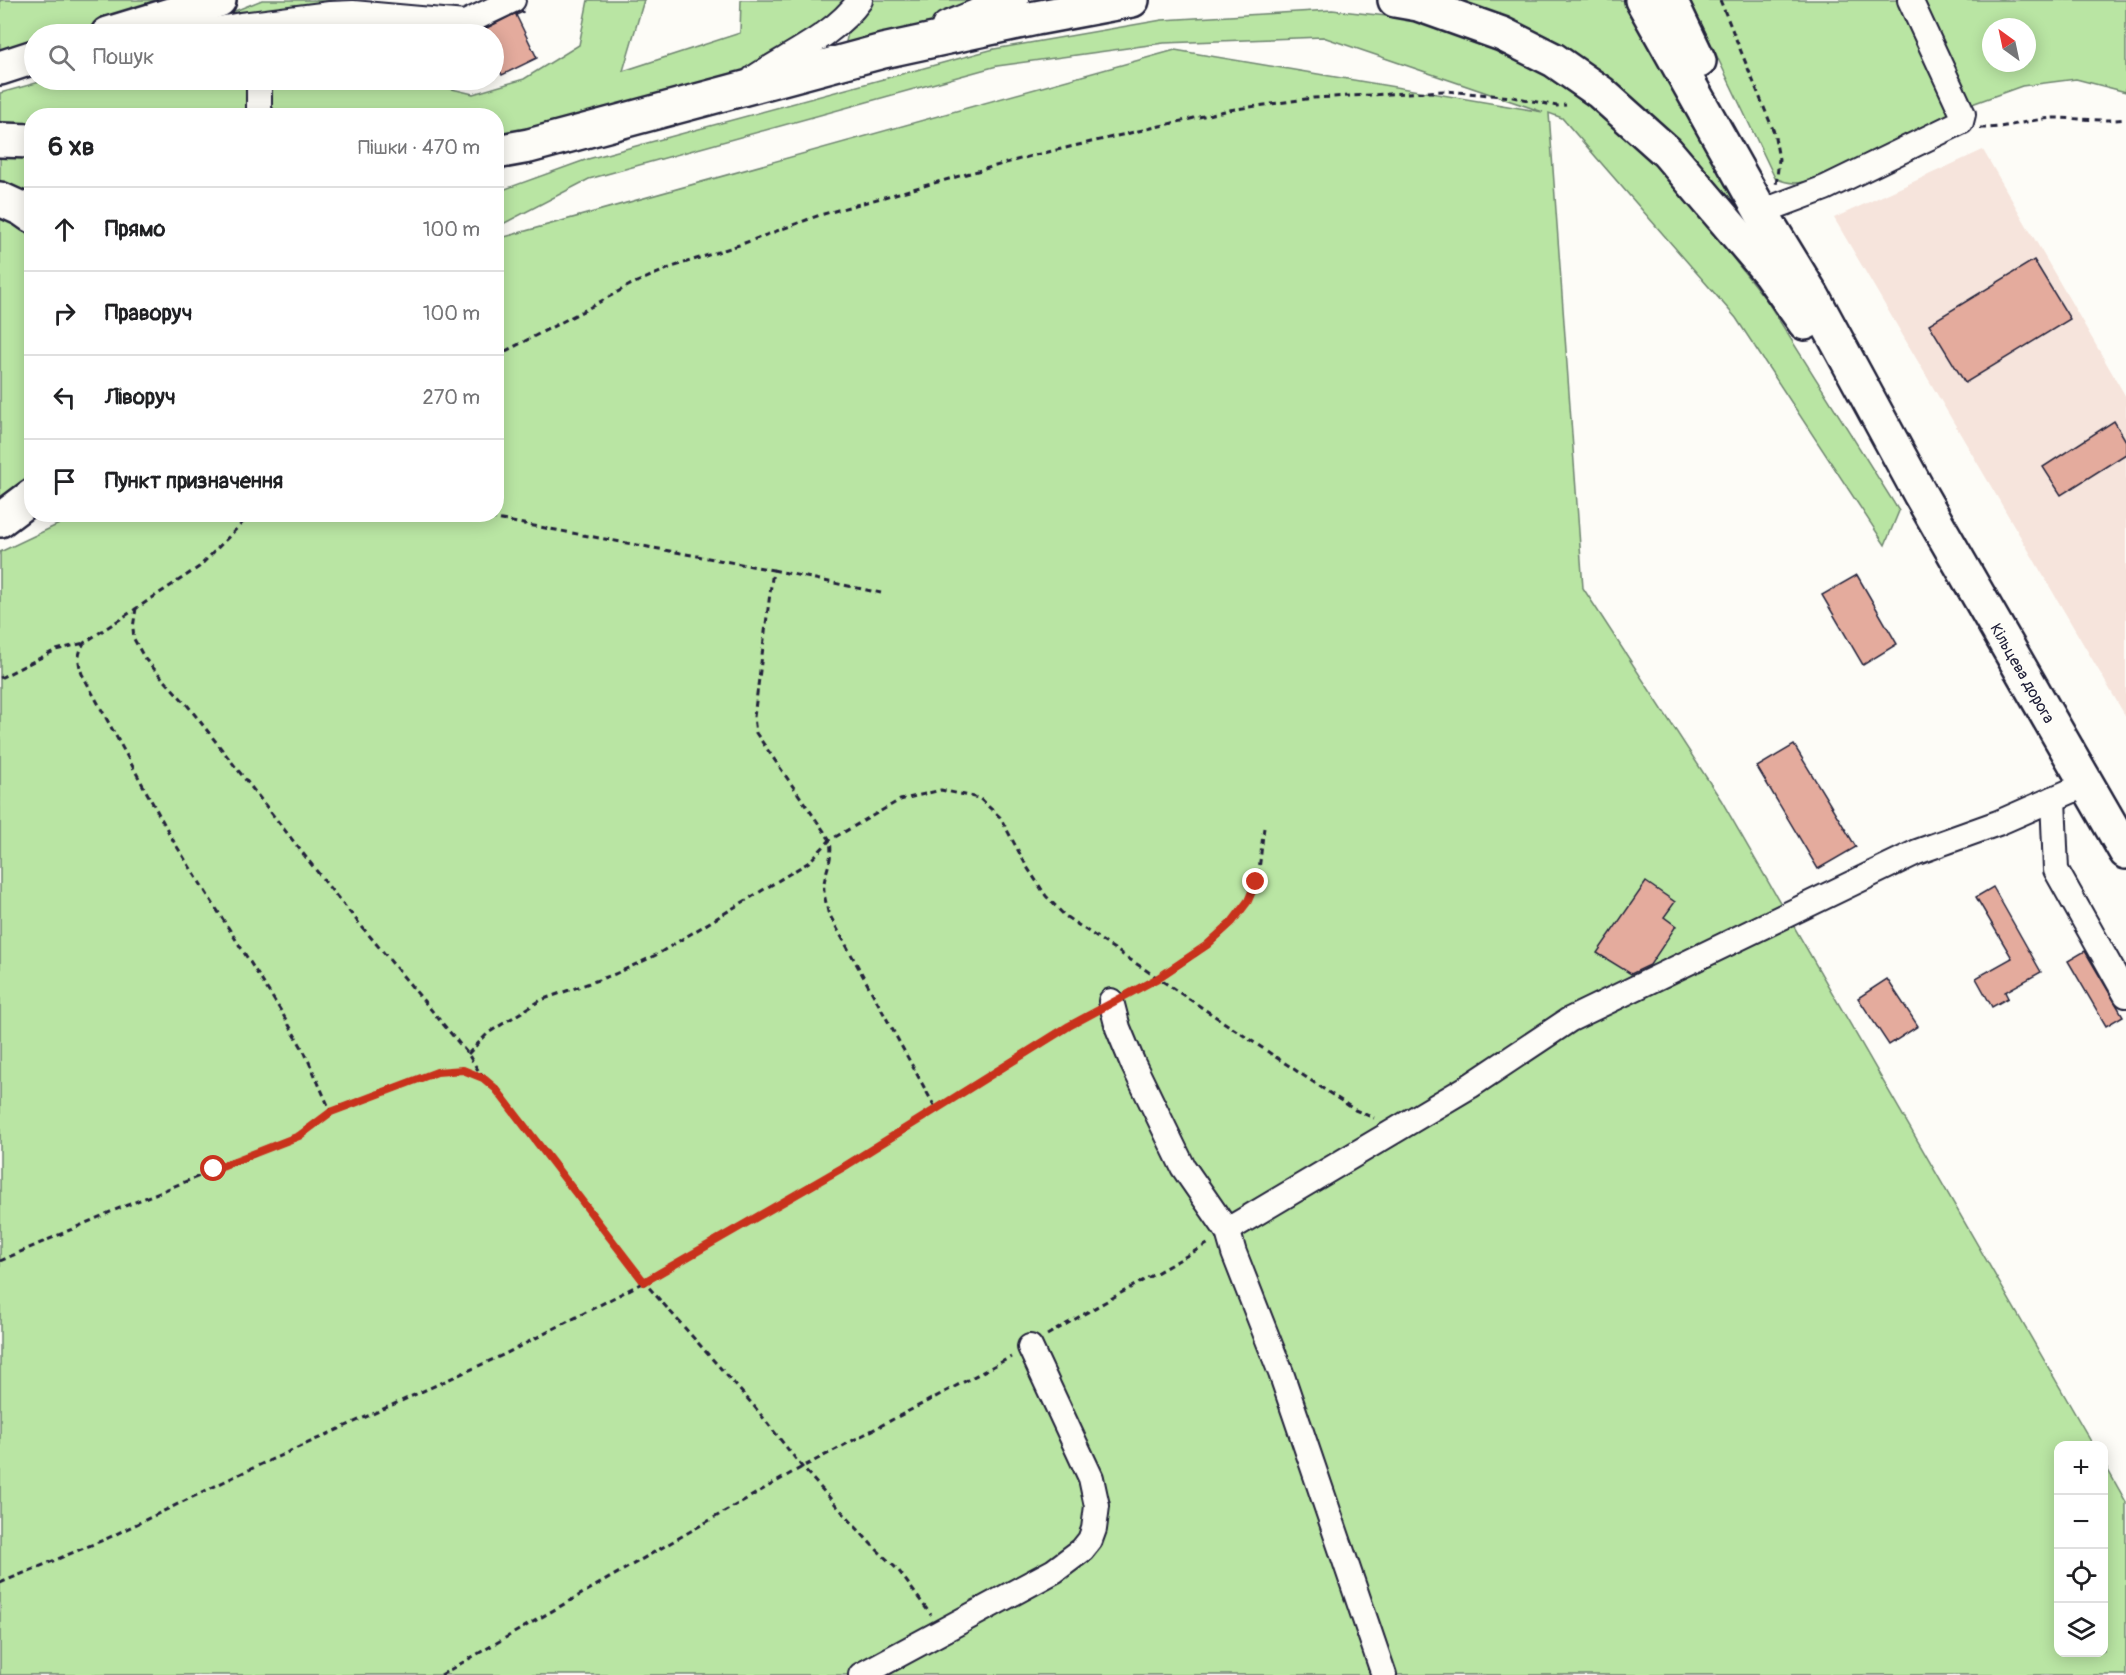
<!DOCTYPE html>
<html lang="uk">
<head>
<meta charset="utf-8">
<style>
  body { margin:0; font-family:Pangolin,sans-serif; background:#f2f2f2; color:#202124 }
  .controls { position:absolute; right:18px; bottom:18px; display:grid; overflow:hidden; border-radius:12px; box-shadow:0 3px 15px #0003 }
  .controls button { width:54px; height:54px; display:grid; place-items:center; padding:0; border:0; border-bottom:2px solid #e0e0e0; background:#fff; color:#202124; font:30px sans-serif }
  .compass { position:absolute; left:1982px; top:18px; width:54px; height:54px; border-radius:50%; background:#fff; box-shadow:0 3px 15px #0003; rotate:327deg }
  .stop { position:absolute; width:18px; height:18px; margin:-14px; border:4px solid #c8321e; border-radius:50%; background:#fff }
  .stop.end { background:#c8321e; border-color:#fff; box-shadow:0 2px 6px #0008 }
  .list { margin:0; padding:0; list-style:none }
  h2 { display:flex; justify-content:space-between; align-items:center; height:78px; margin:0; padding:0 24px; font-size:26px }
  h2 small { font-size:20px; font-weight:400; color:#757577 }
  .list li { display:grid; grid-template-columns:39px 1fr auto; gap:18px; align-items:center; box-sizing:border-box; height:84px; padding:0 24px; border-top:2px solid #e0e0e0 }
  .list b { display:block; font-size:22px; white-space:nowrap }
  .list em { font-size:20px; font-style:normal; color:#757577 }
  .icon { flex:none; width:33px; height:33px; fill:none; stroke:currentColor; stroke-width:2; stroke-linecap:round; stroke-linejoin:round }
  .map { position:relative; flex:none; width:2126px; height:1675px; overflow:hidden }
  .search { position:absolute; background:#fff; box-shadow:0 3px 15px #0003; left:24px; top:24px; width:480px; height:66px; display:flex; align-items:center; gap:15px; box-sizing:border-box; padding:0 21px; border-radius:33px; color:#757577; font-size:22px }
  .panel { position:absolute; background:#fff; box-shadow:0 3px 15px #0003; left:24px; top:108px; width:480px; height:414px; border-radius:24px }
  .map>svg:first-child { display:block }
</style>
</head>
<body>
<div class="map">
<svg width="2126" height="1675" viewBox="0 0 2126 1675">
  <rect width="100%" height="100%" fill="#fdfcf7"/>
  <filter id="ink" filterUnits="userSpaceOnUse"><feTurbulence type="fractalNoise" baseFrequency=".0167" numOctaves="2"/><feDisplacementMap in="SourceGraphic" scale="12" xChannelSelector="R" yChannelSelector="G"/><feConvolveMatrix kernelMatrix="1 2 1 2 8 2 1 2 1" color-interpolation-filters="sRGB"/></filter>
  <g filter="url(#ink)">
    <!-- built -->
    <polygon fill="#f6e4dc" points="1983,150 2126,397 2126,717 1834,218"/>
    <!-- green -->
    <g fill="#b9e5a3" stroke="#6e846f" stroke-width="1.5" fill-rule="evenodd">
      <polygon points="0,0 185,0 75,34 34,34 34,48 0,59"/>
      <polygon points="262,0 336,0 195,27"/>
      <polygon points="588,0 644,0 623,71 740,33 741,0 851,0 790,47 725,81 497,143 496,116 272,115 270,111 269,80 414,80 473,94 524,79 579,45"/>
      <path d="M871 0H987C945 20 901 38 855 48L846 42 848 32Z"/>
      <polygon points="1436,0 1626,0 1791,287 1673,142"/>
      <path d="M1690 0H2126V92L2076 79 2022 86 1961 108 1815 179C1799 184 1790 185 1775 178ZM1991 27H2027V63H1991Z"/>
      <polygon points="1332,10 1405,18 1471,36 1536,68 1593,103 1656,161 1767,301 1899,511 1885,545 1736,318 1562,118 1549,113 1583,588 1721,800 2093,1445 2058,1446 2058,1652 2104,1652 2104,1463 2126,1502 2126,1675 0,1675 0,552 78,515 496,514 497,239 1175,50 1543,112 1323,37 1164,43 997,66 589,179 497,227 497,192 588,159 994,49 1162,20"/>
      <polygon points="328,27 335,34 289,34 304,28"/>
      <polygon points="47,80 250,80 253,115 32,116 31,128 0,126 0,93"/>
      <polygon points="0,155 31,158 31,205 0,187"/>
      <polygon points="0,211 32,232 31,480 0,503"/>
    </g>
    <!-- building -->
    <g fill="#e4ab9d" stroke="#22223b" stroke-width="1.5">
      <polygon points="522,10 523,12 516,15 537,58 502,75 494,57 494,34 475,34"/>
      <polygon points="2034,260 2070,319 1965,383 1929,324"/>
      <polygon points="2114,421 2126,441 2126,454 2061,495 2043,467"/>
      <polygon points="1857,575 1897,644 1863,665 1822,595"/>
      <polygon points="1794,745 1856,847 1818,869 1757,767"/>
      <polygon points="1646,882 1675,902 1664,917 1676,926 1650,965 1631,974 1597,953"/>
      <polygon points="1993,887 2041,972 2005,992 2008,998 1992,1007 1976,978 2012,958 1976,897"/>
      <polygon points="2085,951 2123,1016 2106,1026 2068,961"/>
      <polygon points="1887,979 1918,1026 1889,1045 1858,998"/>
    </g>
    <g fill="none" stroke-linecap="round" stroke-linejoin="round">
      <defs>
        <g id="minor">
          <polyline points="192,34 241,25 330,14 353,13 465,23 513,0"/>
          <path d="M754 78C790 54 834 36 860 0"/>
          <polyline points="259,80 259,110 262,116"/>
          <polyline points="1761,212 1825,188 1961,122 1963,114 1960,108 1910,0"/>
          <polyline points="2053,799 2056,870 2126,995"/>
          <polyline points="1111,1001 1118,1028 1133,1064 1183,1167 1228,1232"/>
          <polyline points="861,1675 1054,1571 1082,1550 1090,1540 1094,1529 1097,1506 1091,1478 1030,1347"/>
          <polyline points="1384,1675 1281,1373 1234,1253 1228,1232 1236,1225 1470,1086 1569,1020 1917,852 1998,823 2087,784"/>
        </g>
        <polyline id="major" points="947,27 1013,0"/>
        <g id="highway">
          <polyline points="1395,0 1418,4 1502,34 1554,60 1600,92 1667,152 1769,272 1805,323"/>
          <polyline points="1642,0 1761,212 1813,297 1920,494 2126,852"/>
          <polyline points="1670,0 1699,61"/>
          <polyline points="108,34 219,0"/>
          <polyline points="0,68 34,57"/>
          <polyline points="0,140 32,141"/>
          <polyline points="496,152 529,146 883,51 1036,18 1132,0"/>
          <polyline points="0,199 22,209 32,216"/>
          <polyline points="0,520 32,496"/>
        </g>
      </defs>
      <!-- minor casing -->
      <use href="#minor" stroke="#22223b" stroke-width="28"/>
      <!-- major casing -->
      <use href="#major" stroke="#22223b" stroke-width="34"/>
      <!-- highway casing -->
      <use href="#highway" stroke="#22223b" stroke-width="38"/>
      <!-- path -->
      <g stroke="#22223b" stroke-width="3" stroke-dasharray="6 4.5" stroke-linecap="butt">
        <polyline points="1720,0 1774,132 1779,159 1776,186"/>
        <path d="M1980 128C2005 129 2030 119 2055 118 2079 118 2102 122 2126 119"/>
        <polyline points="496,356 587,309 630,285 672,267 739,245 820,215 1031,156 1229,110 1313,98 1445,91 1513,97 1557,106 1566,105"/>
        <path d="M251 514 199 567 84 643C77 655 78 662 82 674L174 842 281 1011 305 1053 331 1112"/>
        <path d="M469 514 773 570 754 717 756 733 830 840C833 859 827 866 824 883 823 893 826 902 828 912L936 1109"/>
        <polyline points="773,570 881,593"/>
        <polyline points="136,608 133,628 134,639 145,659 188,706 333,892 468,1054 483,1078 497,1089 644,1282 754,1406 802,1467 871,1544 899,1571 931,1615"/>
        <polyline points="0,678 56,650 84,643"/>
        <path d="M1130 992C1177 968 1238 936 1256 882 1261 865 1261 846 1264 828"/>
        <polyline points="468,1054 488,1033 541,1000 615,974 656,955 809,862 830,840 900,800 941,790 979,798 1000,817 1027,867 1046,896 1065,916 1355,1110 1374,1118"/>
        <polyline points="0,1261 115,1210 299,1136 331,1112 381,1093 437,1072 463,1070 481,1077"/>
        <polyline points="1047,1335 1211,1242"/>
        <polyline points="0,1583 108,1538 244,1472 505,1354 644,1282 842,1168 1093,1012"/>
        <polyline points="441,1675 795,1471 1011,1357"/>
      </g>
      <!-- minor -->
      <use href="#minor" stroke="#fdfcf7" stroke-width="24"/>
      <!-- major -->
      <use href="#major" stroke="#fdfcf7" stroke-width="30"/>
      <!-- highway -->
      <use href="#highway" stroke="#fdfcf7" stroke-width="33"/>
    </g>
  </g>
  <g fill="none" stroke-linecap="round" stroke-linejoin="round" filter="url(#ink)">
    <!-- route -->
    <polyline stroke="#c8321e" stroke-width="8" points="214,1169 299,1136 331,1112 437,1072 463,1070 483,1078 496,1089 644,1282 842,1168 1069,1026 1158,978 1207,945 1232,922 1248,901 1256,882"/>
  </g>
  <g text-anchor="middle" stroke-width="6" stroke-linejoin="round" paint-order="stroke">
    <!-- street labels -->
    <g font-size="16" fill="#22223b" stroke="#fdfcf7">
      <text transform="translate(2023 673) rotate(60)" y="6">Кільцева дорога</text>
    </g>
  </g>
</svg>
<div class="controls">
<button>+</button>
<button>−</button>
<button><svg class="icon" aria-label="locate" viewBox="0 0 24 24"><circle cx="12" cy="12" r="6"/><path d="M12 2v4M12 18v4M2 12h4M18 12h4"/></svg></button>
<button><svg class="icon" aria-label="layers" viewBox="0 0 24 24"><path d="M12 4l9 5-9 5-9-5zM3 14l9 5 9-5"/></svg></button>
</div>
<svg class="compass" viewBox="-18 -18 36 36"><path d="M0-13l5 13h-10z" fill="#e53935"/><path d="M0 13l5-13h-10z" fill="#757577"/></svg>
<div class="stop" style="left:214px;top:1169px"></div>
<div class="stop end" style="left:1256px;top:882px"></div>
<div class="search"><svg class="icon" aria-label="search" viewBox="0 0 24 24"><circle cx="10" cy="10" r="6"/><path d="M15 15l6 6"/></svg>Пошук</div>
<section class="panel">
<h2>6 хв<small>Пішки · 470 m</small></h2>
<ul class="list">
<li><svg class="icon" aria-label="ahead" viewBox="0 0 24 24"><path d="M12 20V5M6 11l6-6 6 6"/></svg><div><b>Прямо</b></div><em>100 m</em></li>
<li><svg class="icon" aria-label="right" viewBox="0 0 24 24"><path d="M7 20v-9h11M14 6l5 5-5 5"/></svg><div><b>Праворуч</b></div><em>100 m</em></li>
<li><svg class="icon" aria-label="left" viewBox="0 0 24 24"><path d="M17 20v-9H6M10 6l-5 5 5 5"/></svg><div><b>Ліворуч</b></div><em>270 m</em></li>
<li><svg class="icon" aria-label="arrive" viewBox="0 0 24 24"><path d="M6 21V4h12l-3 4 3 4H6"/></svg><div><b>Пункт призначення</b></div></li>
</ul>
</section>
</div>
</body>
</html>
